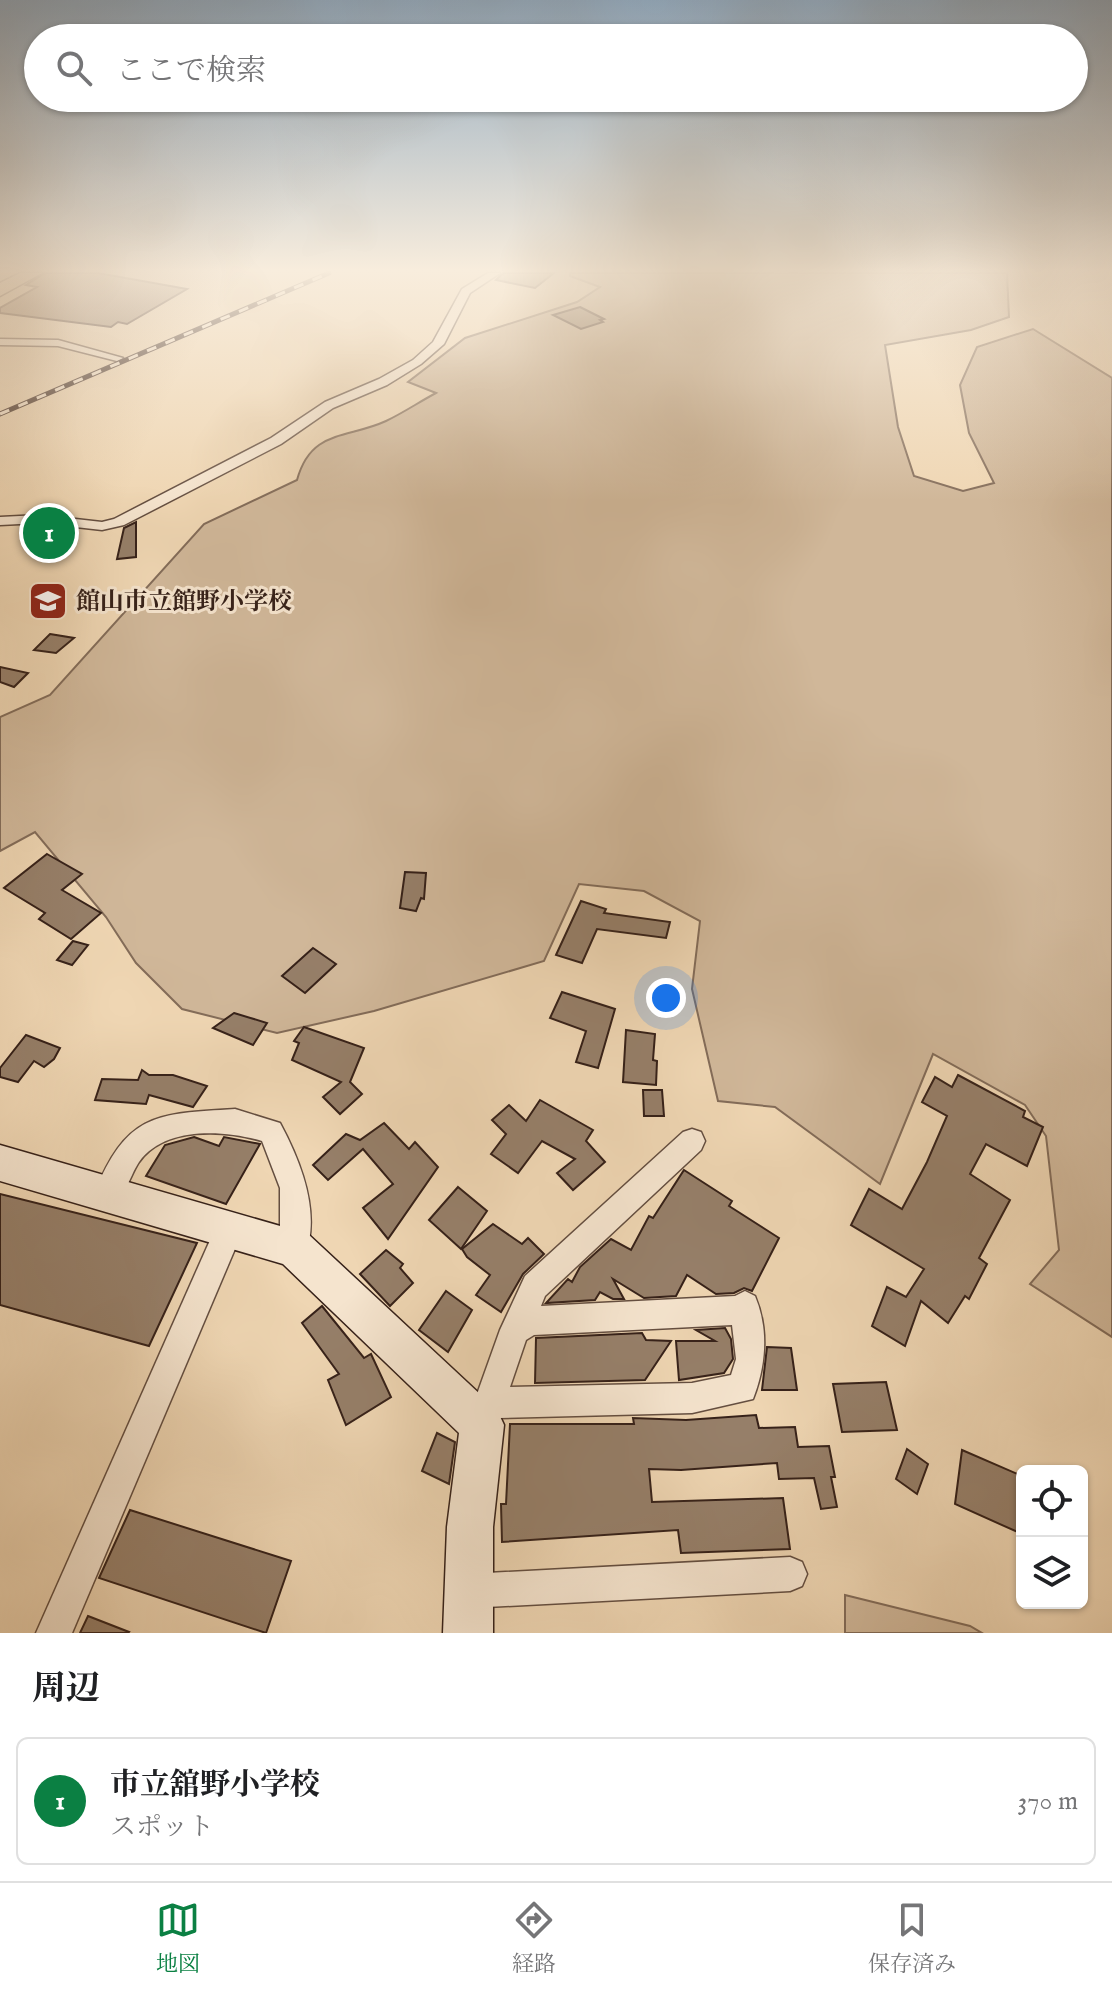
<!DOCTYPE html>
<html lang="ja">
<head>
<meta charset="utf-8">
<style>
  body { margin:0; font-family:"IM FELL English","Noto Serif JP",serif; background:#f6f6f6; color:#202124 }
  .controls { position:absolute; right:24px; bottom:24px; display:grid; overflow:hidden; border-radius:12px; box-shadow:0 2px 6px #0004 }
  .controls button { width:72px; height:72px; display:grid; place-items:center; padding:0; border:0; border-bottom:2px solid #e0e0e0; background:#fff; color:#202124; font:40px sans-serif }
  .you { position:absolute; left:666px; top:998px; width:28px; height:28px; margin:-20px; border:6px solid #fff; border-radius:50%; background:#1a73e8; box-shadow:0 0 0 12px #1a73e833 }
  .badge { display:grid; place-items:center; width:52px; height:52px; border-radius:50%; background:#0b8043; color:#fff; font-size:26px; font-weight:700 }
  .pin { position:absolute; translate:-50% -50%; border:4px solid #fff; box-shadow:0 2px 8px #0006 }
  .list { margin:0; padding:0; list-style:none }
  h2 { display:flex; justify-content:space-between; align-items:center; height:104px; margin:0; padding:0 32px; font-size:34px }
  h2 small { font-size:26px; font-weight:400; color:#757577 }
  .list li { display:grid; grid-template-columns:52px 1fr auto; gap:24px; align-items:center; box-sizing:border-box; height:128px; margin:0 16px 16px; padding:0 16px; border:2px solid #e0e0e0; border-radius:12px }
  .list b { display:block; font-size:30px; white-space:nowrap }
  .list p { margin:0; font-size:26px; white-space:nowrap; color:#757577 }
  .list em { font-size:26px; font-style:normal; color:#757577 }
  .icon { flex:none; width:44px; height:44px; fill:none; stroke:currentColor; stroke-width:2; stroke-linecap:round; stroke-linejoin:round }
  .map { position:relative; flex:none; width:1112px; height:1633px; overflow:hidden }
  .search { position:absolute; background:#fff; box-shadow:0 2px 6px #0004; left:24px; right:24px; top:24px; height:88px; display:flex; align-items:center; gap:20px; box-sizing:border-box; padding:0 28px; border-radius:44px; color:#757577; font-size:30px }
  .sheet { height:248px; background:#fff }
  nav { display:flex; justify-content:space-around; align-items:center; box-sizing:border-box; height:112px; border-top:2px solid #e0e0e0; background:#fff; font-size:22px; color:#757577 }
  nav a { display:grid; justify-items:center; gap:4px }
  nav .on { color:#0b8043 }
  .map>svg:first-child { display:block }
</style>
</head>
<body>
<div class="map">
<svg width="1112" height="1633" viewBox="0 0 1112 1633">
  <rect width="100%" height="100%" fill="#efd6b3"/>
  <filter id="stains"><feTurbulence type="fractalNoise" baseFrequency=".0025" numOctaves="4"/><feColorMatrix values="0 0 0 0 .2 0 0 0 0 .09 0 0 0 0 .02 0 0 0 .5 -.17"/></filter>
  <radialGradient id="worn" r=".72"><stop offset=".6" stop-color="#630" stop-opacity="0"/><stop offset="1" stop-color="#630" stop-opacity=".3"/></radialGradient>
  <!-- green -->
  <g fill="#d0b799" stroke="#836c59" stroke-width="2">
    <path d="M570 273H1007L1009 317 971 330 885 345 898 427 914 476 963 491 994 483 969 433 960 385 977 347 1033 329 1112 378V1337L1030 1284 1059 1250 1046 1136 1025 1105 933 1054 880 1184 775 1107 718 1101 692 989 700 921 644 891 579 884 544 961 374 1011 277 1033 182 1009 136 963 106 917 35 832 0 851V717L50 695 204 524 297 480C311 429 347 439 386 421 403 413 419 402 436 393L408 382 465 338 577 302 600 287 570 276Z"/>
    <polygon points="845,1595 970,1626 982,1633 845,1633"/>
  </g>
  <!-- building -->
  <g fill="#967f69" stroke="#362119" stroke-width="2">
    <polygon points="45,273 98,273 187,289 127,324 118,322 111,327 0,313 0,308 37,287 26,285"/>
    <polygon points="503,273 554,273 535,288 496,280"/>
    <polygon points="580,307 604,319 600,320 603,322 581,329 553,315"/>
    <polygon points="136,522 136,557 117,559 124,528"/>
    <polygon points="50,634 74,638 56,653 34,650"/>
    <polygon points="0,667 28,673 14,687 0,682"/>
    <polygon points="47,854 82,874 62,890 101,913 71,939 39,919 45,913 4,888"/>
    <polygon points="405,872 426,873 424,899 421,898 416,911 400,908"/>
    <polygon points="581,901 606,909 604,913 670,922 666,938 597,929 582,963 556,955"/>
    <polygon points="73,941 88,945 72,965 57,960"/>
    <polygon points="313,948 336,964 305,993 282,976"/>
    <polygon points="562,992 615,1009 598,1068 576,1062 586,1031 550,1018"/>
    <polygon points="234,1013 267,1023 253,1045 213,1028"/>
    <polygon points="304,1027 364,1048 350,1082 362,1094 340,1114 323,1097 341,1082 292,1060 299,1043 294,1041"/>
    <polygon points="626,1030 655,1034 653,1060 657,1061 656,1085 623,1082"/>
    <polygon points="26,1035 60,1048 54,1059 44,1067 34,1061 18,1082 0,1077 0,1068"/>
    <polygon points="142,1070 149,1075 173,1075 207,1086 193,1107 149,1095 146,1104 95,1100 102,1079 138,1080"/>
    <polygon points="958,1075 1025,1111 1023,1117 1043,1127 1027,1166 986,1144 970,1174 1010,1200 979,1258 987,1264 969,1299 965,1296 948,1323 921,1301 905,1346 872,1326 887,1287 906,1297 924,1269 851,1225 869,1189 902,1209 927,1162 947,1116 922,1102 935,1077 952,1087"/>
    <polygon points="643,1090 662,1090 664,1116 644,1116"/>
    <polygon points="540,1100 593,1130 586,1141 605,1162 573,1190 557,1173 575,1159 542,1141 518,1173 491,1154 506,1134 492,1120 509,1105 526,1121"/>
    <polygon points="384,1123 409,1149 415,1142 438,1167 388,1239 363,1208 393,1184 363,1149 328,1180 313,1165 346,1134 360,1140"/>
    <polygon points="194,1137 219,1146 224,1137 260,1144 226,1204 146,1176 165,1145"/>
    <polygon points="684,1170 732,1201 729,1206 779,1238 752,1291 744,1288 734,1293 716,1294 687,1275 676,1296 644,1298 613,1279 624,1299 613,1299 600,1292 595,1300 546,1303 568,1279 572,1282 580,1267 611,1239 631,1250 649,1216 653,1218"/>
    <polygon points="458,1187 487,1211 461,1249 429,1220"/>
    <polygon points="0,1194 197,1243 149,1346 0,1305"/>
    <polygon points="493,1224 522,1244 528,1238 544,1254 523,1274 501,1312 476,1295 490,1275 467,1257 462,1249"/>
    <polygon points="386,1250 403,1264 400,1268 413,1283 390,1306 360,1274"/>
    <polygon points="446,1291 472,1310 448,1352 419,1330"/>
    <polygon points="322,1306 364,1358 371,1354 391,1397 346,1425 328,1380 339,1374 302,1323"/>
    <polygon points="725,1328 731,1339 733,1359 724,1373 679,1380 676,1341 715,1341 696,1330"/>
    <polygon points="642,1333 646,1340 671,1341 645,1380 535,1383 536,1338"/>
    <polygon points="767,1347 791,1348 797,1390 762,1390"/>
    <polygon points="886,1382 897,1430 842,1432 833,1384"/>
    <polygon points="756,1415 759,1428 795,1427 798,1447 829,1446 835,1477 831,1477 837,1507 821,1509 814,1478 779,1479 777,1463 681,1470 649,1469 652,1502 783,1498 790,1549 681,1553 678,1530 502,1542 501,1504 506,1504 510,1424 634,1424 633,1418 686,1420"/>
    <polygon points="437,1433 455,1442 449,1484 422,1471"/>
    <polygon points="907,1449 928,1464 917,1494 896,1479"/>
    <polygon points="962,1450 1022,1476 1022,1534 955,1504"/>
    <polygon points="130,1510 291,1561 266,1633 99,1578"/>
    <polygon points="88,1616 129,1632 128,1633 80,1633"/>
  </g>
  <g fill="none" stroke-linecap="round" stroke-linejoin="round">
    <defs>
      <g id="street">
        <polygon points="488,273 500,273 470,293 444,344 421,364 387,385 333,408 281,444 124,525 102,530 40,523 0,525 0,517 40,515 102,522 114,519 271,438 325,402 379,379 413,360 433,342 462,289"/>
        <polygon points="0,339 58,340 123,358 117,361 58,346 0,345"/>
        <path d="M235 1109 280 1123C301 1162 322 1214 304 1258L294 1262 284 1258 280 1248V1188L262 1141C224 1130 165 1126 139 1162 129 1177 125 1200 107 1207L97 1203 94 1194C127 1113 155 1114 235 1109Z"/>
        <path d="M692 1129 701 1132 705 1141 701 1150 545 1296 541 1306 735 1296 745 1291 755 1296C769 1329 766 1366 753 1399L692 1413 500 1418 493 1436 482 1441 471 1436 466 1425 500 1330 525 1276 683 1132ZM732 1325 736 1359 731 1375 692 1383 510 1387 526 1340 534 1335Z"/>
        <polygon points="229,1216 239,1220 243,1230 72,1633 36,1633 219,1220"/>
        <polygon points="790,1557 802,1562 807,1574 802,1586 790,1591 469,1608 457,1603 452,1591 457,1579 469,1574"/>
      </g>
      <polygon id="secondary" points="0,1145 308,1234 497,1410 504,1425 493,1527 493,1633 443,1633 447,1527 459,1433 283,1264 0,1181"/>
      <polygon id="highway" points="20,273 42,273 0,296 0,283"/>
    </defs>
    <!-- street casing -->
    <use href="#street" stroke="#644e40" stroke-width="3"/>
    <!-- secondary casing -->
    <use href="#secondary" stroke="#362119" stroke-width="3"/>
    <!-- highway casing -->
    <use href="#highway" stroke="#362119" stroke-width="3"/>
    <!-- street -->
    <use href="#street" fill="#f5e4ce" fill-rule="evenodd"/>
    <!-- secondary -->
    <use href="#secondary" fill="#f5e4ce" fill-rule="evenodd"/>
    <!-- highway -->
    <use href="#highway" fill="#efd6b3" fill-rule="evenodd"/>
    <defs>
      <polyline id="rail" points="0,414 329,273"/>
    </defs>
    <!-- rail casing -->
    <use href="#rail" stroke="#362119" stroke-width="5"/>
    <!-- rail -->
    <use href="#rail" stroke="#f5e4ce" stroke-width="3" stroke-dasharray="10" stroke-linecap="butt"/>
  </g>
  <!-- sky -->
  <linearGradient id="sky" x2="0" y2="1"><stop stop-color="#91a9be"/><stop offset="0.54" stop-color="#f8eddd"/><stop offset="1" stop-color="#f8eddd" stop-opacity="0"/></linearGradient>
  <rect width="1112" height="501" fill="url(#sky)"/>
  <!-- icons -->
  <defs>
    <symbol id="school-square" viewBox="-11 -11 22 22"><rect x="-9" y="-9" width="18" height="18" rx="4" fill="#8f2418" stroke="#f5e4ce"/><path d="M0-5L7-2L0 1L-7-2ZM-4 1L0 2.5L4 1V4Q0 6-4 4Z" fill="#fff"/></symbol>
  </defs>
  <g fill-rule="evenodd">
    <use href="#school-square" x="26" y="579" width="44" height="44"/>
  </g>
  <g text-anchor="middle" stroke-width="6" stroke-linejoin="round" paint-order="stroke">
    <!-- poi labels -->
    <g font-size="24" font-weight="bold" fill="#362119" stroke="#f5e4ce" text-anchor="start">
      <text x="76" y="609">館山市立館野小学校</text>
    </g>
  </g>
  <rect width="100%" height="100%" filter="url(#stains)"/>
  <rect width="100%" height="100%" fill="url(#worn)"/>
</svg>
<div class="controls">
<button><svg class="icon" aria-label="locate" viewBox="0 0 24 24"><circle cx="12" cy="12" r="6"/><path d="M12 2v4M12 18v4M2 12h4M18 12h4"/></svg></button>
<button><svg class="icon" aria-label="layers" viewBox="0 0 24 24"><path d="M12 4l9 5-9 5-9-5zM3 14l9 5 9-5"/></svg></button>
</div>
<div class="you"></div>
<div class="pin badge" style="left:49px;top:533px">1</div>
<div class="search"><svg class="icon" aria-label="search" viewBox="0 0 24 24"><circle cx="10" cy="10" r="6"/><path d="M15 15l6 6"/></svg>ここで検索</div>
</div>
<section class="sheet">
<h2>周辺<small></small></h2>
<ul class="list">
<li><span class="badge">1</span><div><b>市立舘野小学校</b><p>スポット</p></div><em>370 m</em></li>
</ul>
</section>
<nav>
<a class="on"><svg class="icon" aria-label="map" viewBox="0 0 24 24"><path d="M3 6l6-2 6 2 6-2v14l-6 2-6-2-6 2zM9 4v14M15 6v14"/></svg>地図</a>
<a><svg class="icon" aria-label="directions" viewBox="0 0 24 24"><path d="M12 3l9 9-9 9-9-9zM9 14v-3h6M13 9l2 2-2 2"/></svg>経路</a>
<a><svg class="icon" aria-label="saved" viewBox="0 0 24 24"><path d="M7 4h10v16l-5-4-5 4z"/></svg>保存済み</a>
</nav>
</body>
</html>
